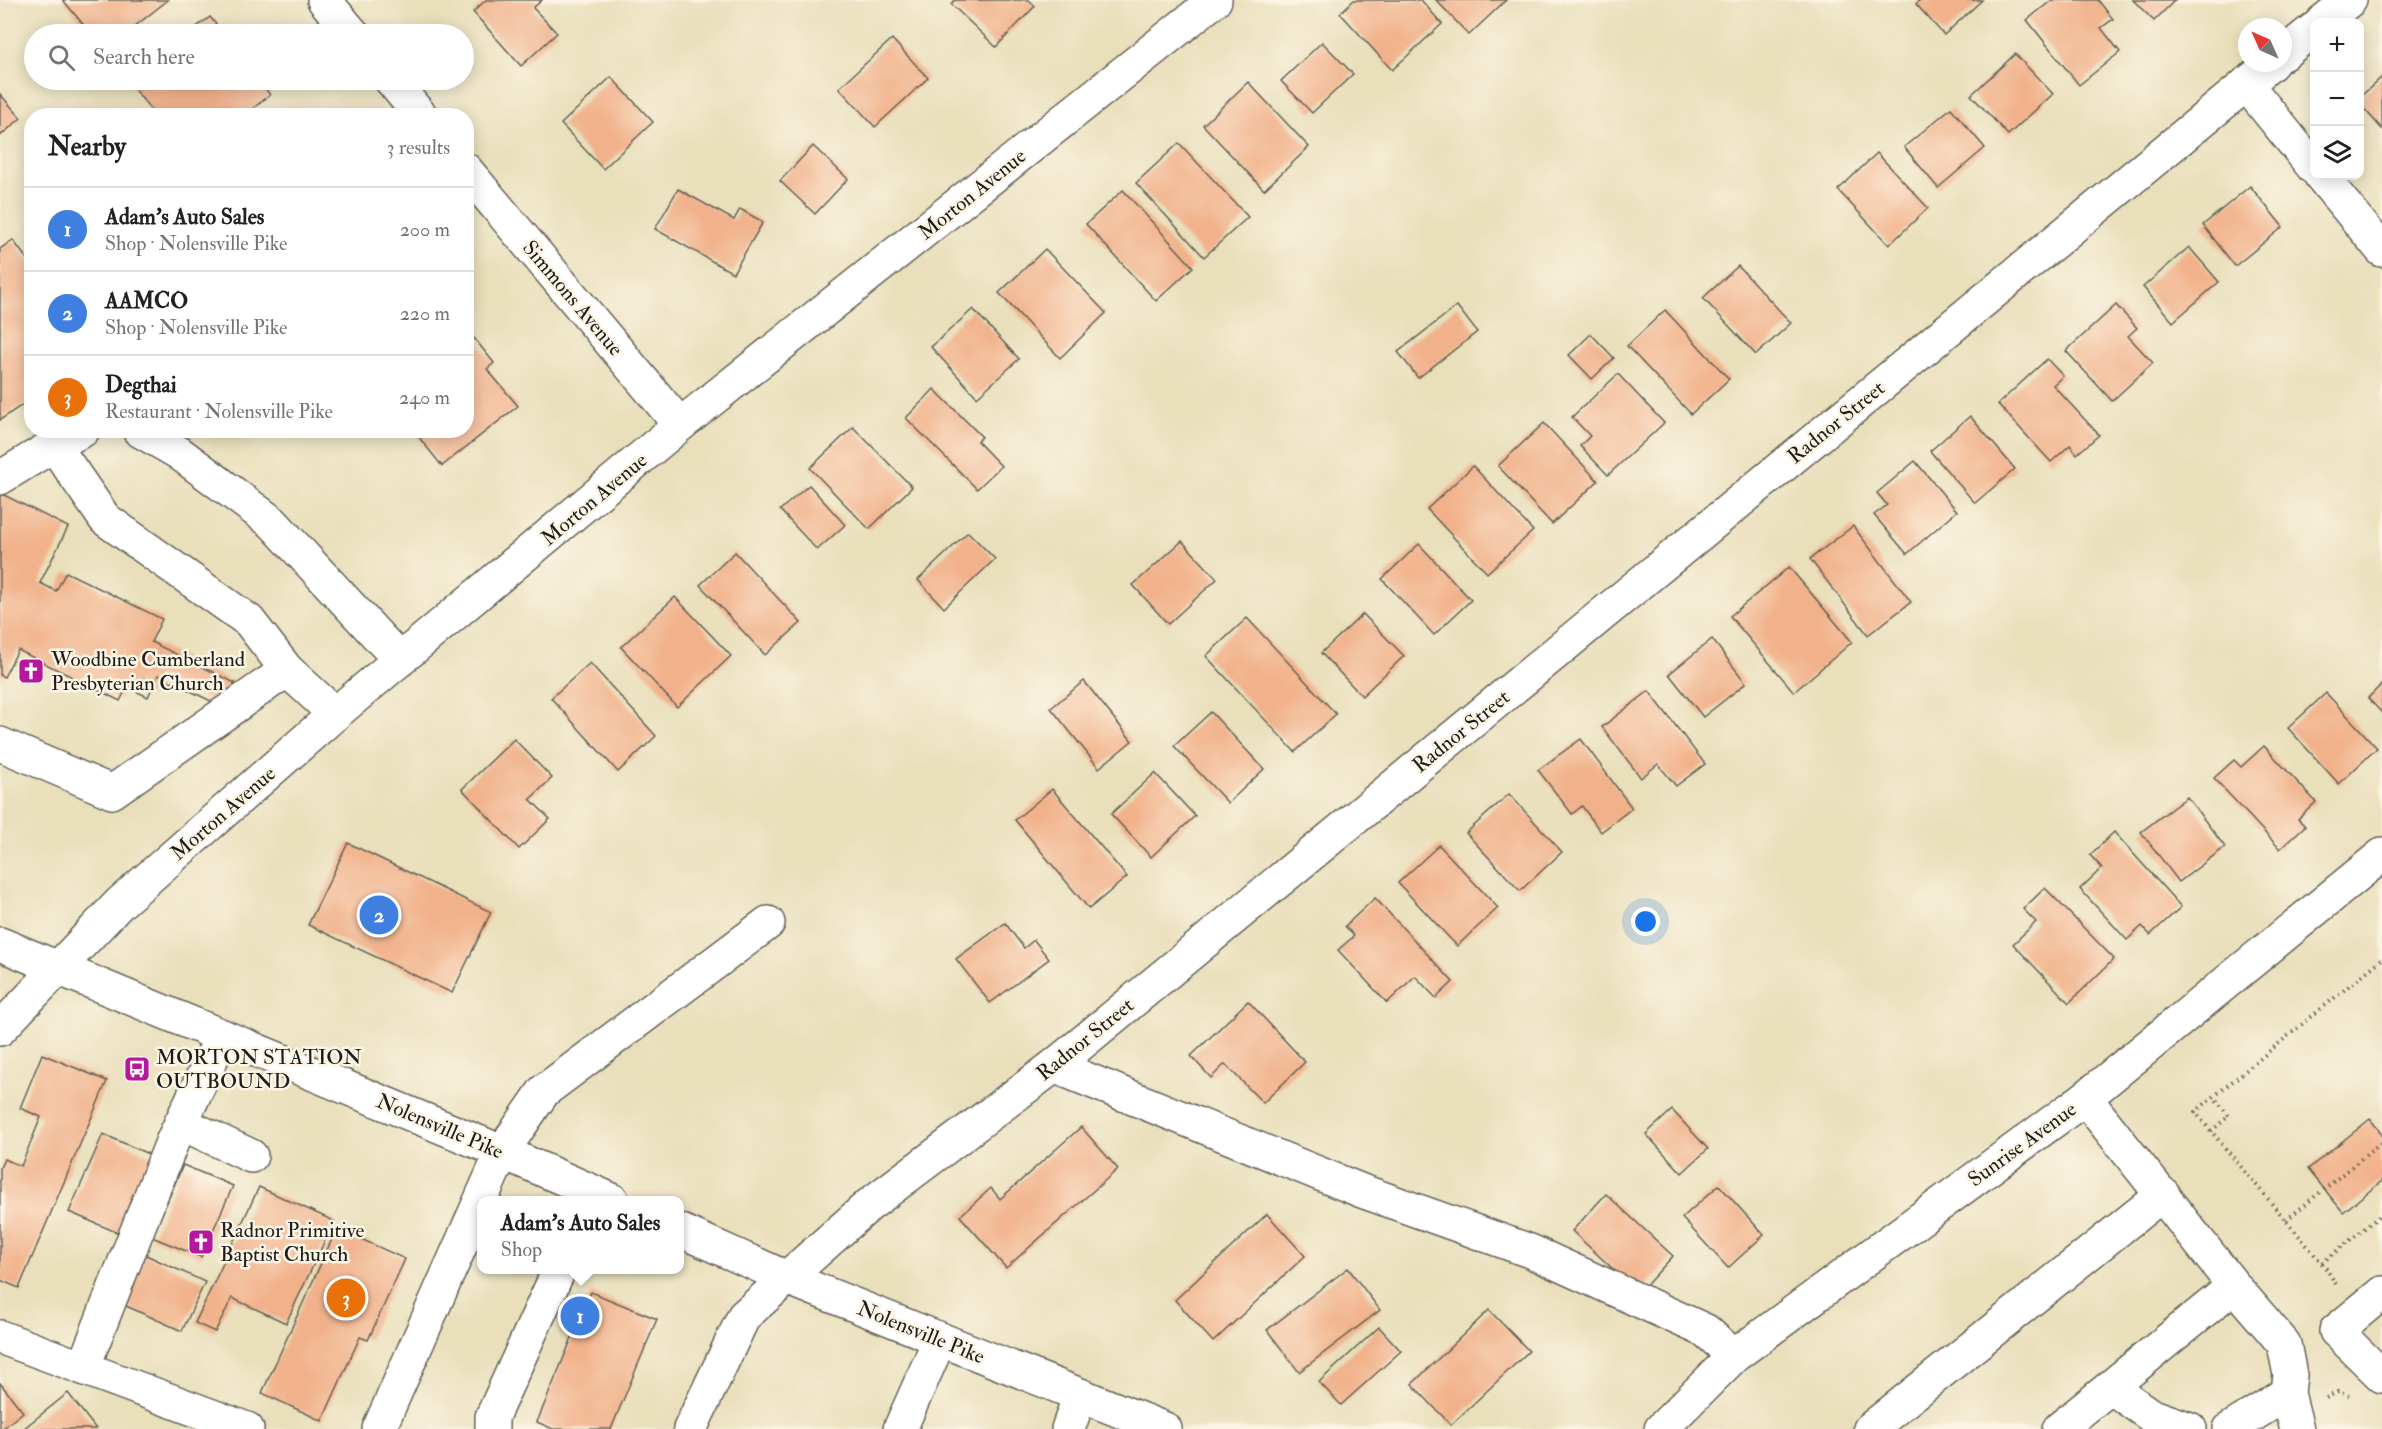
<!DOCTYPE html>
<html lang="en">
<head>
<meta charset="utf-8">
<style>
  body { margin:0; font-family:"IM FELL Double Pica",serif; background:#f6f6f6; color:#202124 }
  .controls { position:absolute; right:18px; top:18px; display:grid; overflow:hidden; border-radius:12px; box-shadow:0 3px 15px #0003 }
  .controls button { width:54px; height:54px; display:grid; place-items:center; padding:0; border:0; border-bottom:2px solid #e0e0e0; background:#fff; color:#202124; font:30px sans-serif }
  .compass { position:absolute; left:2238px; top:18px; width:54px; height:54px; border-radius:50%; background:#fff; box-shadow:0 3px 15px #0003; rotate:315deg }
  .you { position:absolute; left:1646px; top:922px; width:21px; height:21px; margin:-15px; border:4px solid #fff; border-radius:50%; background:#1a73e8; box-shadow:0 0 0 9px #1a73e833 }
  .badge { display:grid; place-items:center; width:39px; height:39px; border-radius:50%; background:#b5179e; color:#fff; font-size:20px; font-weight:700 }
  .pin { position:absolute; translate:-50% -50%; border:3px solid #fff; box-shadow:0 2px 6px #0006 }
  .popup { position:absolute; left:477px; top:1196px; width:207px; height:78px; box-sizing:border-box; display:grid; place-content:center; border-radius:12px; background:#fff; filter:drop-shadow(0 2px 4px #0005); font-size:20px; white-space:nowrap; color:#757577 }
  .popup b { font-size:22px; color:#202124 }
  .popup::after { content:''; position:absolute; left:50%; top:100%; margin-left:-12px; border:12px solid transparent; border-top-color:#fff }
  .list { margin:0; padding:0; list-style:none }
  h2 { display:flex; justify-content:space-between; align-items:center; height:78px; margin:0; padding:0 24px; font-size:26px }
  h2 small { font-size:20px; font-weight:400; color:#757577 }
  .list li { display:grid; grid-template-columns:39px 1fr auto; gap:18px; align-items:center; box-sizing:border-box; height:84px; padding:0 24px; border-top:2px solid #e0e0e0 }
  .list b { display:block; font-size:22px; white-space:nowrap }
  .list p { margin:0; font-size:20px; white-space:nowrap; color:#757577 }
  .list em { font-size:20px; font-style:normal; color:#757577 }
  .icon { flex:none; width:33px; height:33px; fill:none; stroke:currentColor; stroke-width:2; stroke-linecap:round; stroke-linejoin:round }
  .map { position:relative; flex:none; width:2382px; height:1429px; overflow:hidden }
  .search { position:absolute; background:#fff; box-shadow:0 3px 15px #0003; left:24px; top:24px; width:450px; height:66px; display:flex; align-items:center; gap:15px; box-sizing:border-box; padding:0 21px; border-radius:33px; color:#757577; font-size:22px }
  .panel { position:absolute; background:#fff; box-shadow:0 3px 15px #0003; left:24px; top:108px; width:450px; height:330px; border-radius:24px }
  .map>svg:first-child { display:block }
</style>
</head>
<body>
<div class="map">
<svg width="2382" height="1429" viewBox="0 0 2382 1429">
  <rect width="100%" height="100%" fill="#fcf5e5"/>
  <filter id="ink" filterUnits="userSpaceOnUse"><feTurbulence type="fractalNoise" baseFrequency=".0167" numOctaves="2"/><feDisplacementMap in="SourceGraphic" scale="12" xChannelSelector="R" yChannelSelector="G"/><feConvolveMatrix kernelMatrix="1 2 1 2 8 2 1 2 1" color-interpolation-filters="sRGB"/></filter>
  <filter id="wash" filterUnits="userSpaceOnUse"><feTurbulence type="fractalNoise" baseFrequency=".008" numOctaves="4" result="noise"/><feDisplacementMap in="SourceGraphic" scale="24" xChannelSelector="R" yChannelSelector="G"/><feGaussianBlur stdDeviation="1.35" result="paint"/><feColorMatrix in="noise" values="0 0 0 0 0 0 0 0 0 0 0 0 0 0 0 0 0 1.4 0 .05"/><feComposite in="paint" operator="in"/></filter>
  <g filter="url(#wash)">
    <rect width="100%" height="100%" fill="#e9dfbb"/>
    <g id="blocks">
      <!-- building -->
      <g fill="#f1b28b">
        <polygon points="63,0 168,0 125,34 91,34"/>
        <polygon points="486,0 542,0 533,8 557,33 521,66 473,12"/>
        <polygon points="955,0 1029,0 1035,6 996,47 951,4"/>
        <polygon points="1354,0 1421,0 1442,24 1392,70 1340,13"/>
        <polygon points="1436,0 1506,0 1469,35"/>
        <polygon points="1920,0 1982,0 1944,35 1916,4"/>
        <polygon points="2052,0 2098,0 2113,19 2101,28 2120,52 2079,85 2027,20"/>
        <polygon points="2133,0 2175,0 2154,21"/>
        <polygon points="210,17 224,34 187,34"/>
        <polygon points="892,39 928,78 875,127 839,88"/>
        <polygon points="1322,42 1353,74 1312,113 1281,81"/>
        <polygon points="2015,54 2053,94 2008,135 1971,95"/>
        <polygon points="611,77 653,122 603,169 561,124"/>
        <polygon points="2382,77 2382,129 2360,104 2360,97"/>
        <polygon points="127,80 259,80 270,95 243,116 156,116"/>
        <polygon points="1248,82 1309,147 1264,190 1203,125"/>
        <polygon points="0,94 21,118 0,136"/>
        <polygon points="1951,108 1985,148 1938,188 1904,147"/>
        <polygon points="1179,143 1248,217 1204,257 1136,183"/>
        <polygon points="813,146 848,179 815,214 780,181"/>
        <polygon points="1877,153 1928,208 1889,245 1838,190"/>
        <polygon points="2250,186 2283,227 2235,266 2203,225"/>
        <polygon points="678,189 734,220 740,209 763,222 733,273 655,229"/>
        <polygon points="1123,190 1193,267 1156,301 1086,224"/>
        <polygon points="13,240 32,266 32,398 0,420 0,249"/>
        <polygon points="2189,247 2219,282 2173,322 2143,287"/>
        <polygon points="1045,249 1106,313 1060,358 999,293"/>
        <polygon points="1738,266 1791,323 1756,355 1703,298"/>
        <polygon points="2116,305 2137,328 2128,336 2153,363 2112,401 2066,351"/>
        <polygon points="1457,306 1477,332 1418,378 1398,352"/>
        <polygon points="973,309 1019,359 977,397 931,347"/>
        <polygon points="1665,310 1729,379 1691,414 1627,346"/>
        <polygon points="466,328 494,363 487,369 518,406 442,466 413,430 466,430"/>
        <polygon points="1591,334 1614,358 1592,379 1569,355"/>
        <polygon points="2047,359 2063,376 2053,385 2099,435 2077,454 2070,445 2051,462 1998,404"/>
        <polygon points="1618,374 1664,423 1608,475 1580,446 1590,436 1572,417"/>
        <polygon points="934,389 982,437 977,441 1001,466 977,489 906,418"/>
        <polygon points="1970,416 2015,469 1975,503 1930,451"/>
        <polygon points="1544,423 1598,481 1552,524 1498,466"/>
        <polygon points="853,427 912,487 869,529 810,468"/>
        <polygon points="1915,461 1957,511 1907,554 1874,515 1887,505 1877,493"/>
        <polygon points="1473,466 1533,531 1487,573 1427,509"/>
        <polygon points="809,485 845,525 817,550 780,510"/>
        <polygon points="0,493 68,527 40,583 56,591 66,572 162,619 151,642 235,683 223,707 158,675 148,697 127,687 120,701 18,650 4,677 0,675"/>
        <polygon points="1853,526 1911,602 1868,635 1810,559"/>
        <polygon points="968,532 995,559 944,608 918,580"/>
        <polygon points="1182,541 1217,579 1168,624 1133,585"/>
        <polygon points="1419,544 1471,600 1434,635 1382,579"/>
        <polygon points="735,552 801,623 765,655 700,585"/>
        <polygon points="1789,567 1852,642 1794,692 1730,616"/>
        <polygon points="675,597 731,656 677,707 621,647"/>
        <polygon points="1363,614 1404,656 1362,696 1321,653"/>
        <polygon points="1247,618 1336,714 1295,752 1206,656"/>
        <polygon points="1712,639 1746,683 1703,717 1669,674"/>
        <polygon points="590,663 656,736 618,772 551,698"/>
        <polygon points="1084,681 1132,741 1099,768 1051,708"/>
        <polygon points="2382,684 2382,713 2368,698"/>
        <polygon points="1649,691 1705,764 1676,786 1658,764 1641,778 1602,727"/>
        <polygon points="2326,693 2377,748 2339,784 2288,728"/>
        <polygon points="1211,712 1264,769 1228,803 1174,746"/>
        <polygon points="514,739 552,778 530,799 550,819 519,849 462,789"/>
        <polygon points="1581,739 1632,808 1601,832 1582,806 1572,814 1538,770"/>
        <polygon points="2264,746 2316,802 2298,819 2305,826 2280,849 2214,778 2234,760 2241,767"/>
        <polygon points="1155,773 1195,816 1151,857 1111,814"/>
        <polygon points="1052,789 1127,877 1089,909 1015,820"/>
        <polygon points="1509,794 1562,852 1520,891 1466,833"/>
        <polygon points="2187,797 2225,847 2179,882 2141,832"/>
        <polygon points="2114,832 2181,907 2150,935 2142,926 2127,940 2080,889 2102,868 2090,855"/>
        <polygon points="348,843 491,912 452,993 308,925"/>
        <polygon points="1439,845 1498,908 1457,946 1398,883"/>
        <polygon points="2045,888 2114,959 2069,1003 2013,944 2036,922 2023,909"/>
        <polygon points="1375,898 1453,982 1436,998 1415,976 1387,1003 1338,950 1354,936 1345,926"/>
        <polygon points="1005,923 1024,948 1034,940 1049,959 990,1003 956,959"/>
        <polygon points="1248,1001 1305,1062 1263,1103 1225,1064 1211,1078 1191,1056"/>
        <polygon points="42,1054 107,1081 19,1288 0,1280 0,1168 4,1159 21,1166 41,1117 20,1108"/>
        <polygon points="1672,1110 1708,1149 1682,1173 1646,1134"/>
        <polygon points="2370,1119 2382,1134 2382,1181 2343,1212 2308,1169"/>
        <polygon points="1081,1127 1118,1169 1006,1268 960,1216 991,1188 1000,1199"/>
        <polygon points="103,1134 155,1157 121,1234 69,1212"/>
        <polygon points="183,1165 233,1186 201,1257 152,1237"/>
        <polygon points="1719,1185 1764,1235 1728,1268 1682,1218"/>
        <polygon points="259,1187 334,1221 286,1323 232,1298 215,1332 195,1323"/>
        <polygon points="1606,1194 1673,1256 1639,1293 1572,1231"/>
        <polygon points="1267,1214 1305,1256 1213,1342 1175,1300"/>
        <polygon points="337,1228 405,1259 368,1340 360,1337 322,1421 262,1393"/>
        <polygon points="146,1255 205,1282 182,1331 124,1305"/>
        <polygon points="1348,1268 1380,1310 1299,1372 1267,1330"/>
        <polygon points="591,1292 657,1319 611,1429 553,1429 537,1422"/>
        <polygon points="1489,1310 1529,1351 1451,1425 1412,1384"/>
        <polygon points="1379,1327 1401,1351 1341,1405 1319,1382"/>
        <polygon points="0,1383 23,1412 2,1429 0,1429"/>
        <polygon points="68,1393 96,1429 23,1429"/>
      </g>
    </g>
  </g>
  <g filter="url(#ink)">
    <use href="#blocks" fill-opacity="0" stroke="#646054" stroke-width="1.5"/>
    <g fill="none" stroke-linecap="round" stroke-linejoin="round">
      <defs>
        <g id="minor">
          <polyline points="324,0 353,34"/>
          <polyline points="2322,22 2350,0"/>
          <polyline points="2283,54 2314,29"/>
          <polyline points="391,80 421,116"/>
          <polyline points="2246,84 2314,168"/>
          <polyline points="466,170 680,425"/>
          <polyline points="2321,176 2382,250"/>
          <polyline points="83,430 54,445 105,519 249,621 287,670"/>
          <polyline points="139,430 179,453 273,523 400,660"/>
          <polyline points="0,478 54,445"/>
          <polyline points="0,744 112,792 287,670 335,714"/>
          <polyline points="0,1029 120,903 335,714 680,425 1215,0"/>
          <polyline points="1054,1066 1362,1191 1530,1251 1706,1331 1734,1356"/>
          <polyline points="2085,1098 2234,1286 2284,1344 2290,1375 2288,1393 2297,1429"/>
          <polyline points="181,1123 251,1156"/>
          <polyline points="2382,1293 2336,1331 2382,1376"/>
          <polyline points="0,1337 247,1429"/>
          <polyline points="83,1368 172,1142 222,1036"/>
          <polyline points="2112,1388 2150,1415 2190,1429"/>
          <polyline points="379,1429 502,1152 544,1091 768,923"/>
          <polyline points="492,1429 492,1417 559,1270"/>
          <polyline points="690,1429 744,1316 869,1205 1054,1066 2272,63"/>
          <polyline points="900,1429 940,1339"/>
          <polyline points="1068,1429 1080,1395"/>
          <polyline points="1661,1429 1734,1356 2085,1098 2382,855"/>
          <polyline points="1870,1429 2163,1194"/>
          <polyline points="2059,1429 2234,1286"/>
          <polyline points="2230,1429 2288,1393"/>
        </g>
        <g id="major">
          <polyline points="0,944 502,1152 612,1200"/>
          <polyline points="679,1230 787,1278 1165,1429"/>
        </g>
      </defs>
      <!-- minor casing -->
      <use href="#minor" stroke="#646054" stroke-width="36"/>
      <!-- major casing -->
      <use href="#major" stroke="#646054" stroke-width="36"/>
      <!-- path -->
      <g stroke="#646054" stroke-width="4" stroke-dasharray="1.5 4.5" stroke-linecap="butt">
        <polyline points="2211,1131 2229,1116 2214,1097"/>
        <polyline points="2286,1220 2382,1142"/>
        <polyline points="2322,1263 2382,1214"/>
        <polyline points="2336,1284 2325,1267 2195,1112 2382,959"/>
        <polyline points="2326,1398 2338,1392 2349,1396"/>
      </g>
      <!-- minor -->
      <use href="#minor" stroke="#fff" stroke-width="33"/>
      <!-- major -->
      <use href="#major" stroke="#fff" stroke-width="33"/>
    </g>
  </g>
  <!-- icons -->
  <defs>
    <symbol id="church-square" viewBox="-11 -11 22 22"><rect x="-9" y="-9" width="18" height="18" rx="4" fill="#b5179e" stroke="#fcf5e5"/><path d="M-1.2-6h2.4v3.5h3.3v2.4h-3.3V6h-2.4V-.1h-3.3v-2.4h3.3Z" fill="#fff"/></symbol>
    <symbol id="bus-square" viewBox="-11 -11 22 22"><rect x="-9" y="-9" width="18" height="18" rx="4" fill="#b5179e" stroke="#fcf5e5"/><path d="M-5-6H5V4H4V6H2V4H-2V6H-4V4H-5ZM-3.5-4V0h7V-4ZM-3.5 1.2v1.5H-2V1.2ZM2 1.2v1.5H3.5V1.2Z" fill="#fff"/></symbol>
  </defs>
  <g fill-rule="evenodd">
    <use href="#church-square" x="16" y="656" width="30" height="30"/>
    <use href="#bus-square" x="122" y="1054" width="30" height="30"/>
    <use href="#church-square" x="186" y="1227" width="30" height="30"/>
  </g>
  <g text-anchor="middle" stroke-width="5" stroke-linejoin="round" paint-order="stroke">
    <!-- street labels -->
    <g font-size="21" fill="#1c1c1c" stroke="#fcf5e5">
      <text transform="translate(972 194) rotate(-39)" y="7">Morton Avenue</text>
      <text transform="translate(573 298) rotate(50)" y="7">Simmons Avenue</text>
      <text transform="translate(1836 422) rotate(-39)" y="7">Radnor Street</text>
      <text transform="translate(594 499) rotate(-40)" y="7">Morton Avenue</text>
      <text transform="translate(1461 731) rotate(-39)" y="7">Radnor Street</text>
      <text transform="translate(223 813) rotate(-41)" y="7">Morton Avenue</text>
      <text transform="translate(1085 1039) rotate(-39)" y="7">Radnor Street</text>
      <text transform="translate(440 1126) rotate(23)" y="7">Nolensville Pike</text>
      <text transform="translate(2022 1144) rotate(-36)" y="7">Sunrise Avenue</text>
      <text transform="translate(921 1332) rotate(22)" y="7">Nolensville Pike</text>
    </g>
    <!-- poi labels -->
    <g font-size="21" fill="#1c1c1c" stroke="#fcf5e5" text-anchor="start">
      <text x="51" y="666">Woodbine Cumberland<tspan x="51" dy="24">Presbyterian Church</tspan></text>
      <text x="156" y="1064">MORTON STATION<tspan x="156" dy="24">OUTBOUND</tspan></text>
      <text x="220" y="1237">Radnor Primitive<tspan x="220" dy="24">Baptist Church</tspan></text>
    </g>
  </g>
</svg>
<div class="controls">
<button>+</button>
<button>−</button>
<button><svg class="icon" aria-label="layers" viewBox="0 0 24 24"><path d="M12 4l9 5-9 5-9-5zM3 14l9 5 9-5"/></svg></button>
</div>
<svg class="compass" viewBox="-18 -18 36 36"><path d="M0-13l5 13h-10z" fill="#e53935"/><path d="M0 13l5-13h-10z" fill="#757577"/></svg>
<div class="you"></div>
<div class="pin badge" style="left:580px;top:1316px;background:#3f7fe0">1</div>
<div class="popup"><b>Adam's Auto Sales</b>Shop</div>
<div class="pin badge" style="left:379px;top:915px;background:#3f7fe0">2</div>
<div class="pin badge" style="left:346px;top:1298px;background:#e8710a">3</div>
<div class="search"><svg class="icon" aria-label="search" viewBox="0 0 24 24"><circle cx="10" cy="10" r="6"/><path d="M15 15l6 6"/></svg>Search here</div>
<section class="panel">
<h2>Nearby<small>3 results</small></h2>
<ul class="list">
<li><span class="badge" style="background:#3f7fe0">1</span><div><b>Adam's Auto Sales</b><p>Shop · Nolensville Pike</p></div><em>200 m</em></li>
<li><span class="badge" style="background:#3f7fe0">2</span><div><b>AAMCO</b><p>Shop · Nolensville Pike</p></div><em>220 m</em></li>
<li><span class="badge" style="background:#e8710a">3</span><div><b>Degthai</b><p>Restaurant · Nolensville Pike</p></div><em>240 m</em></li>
</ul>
</section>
</div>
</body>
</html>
